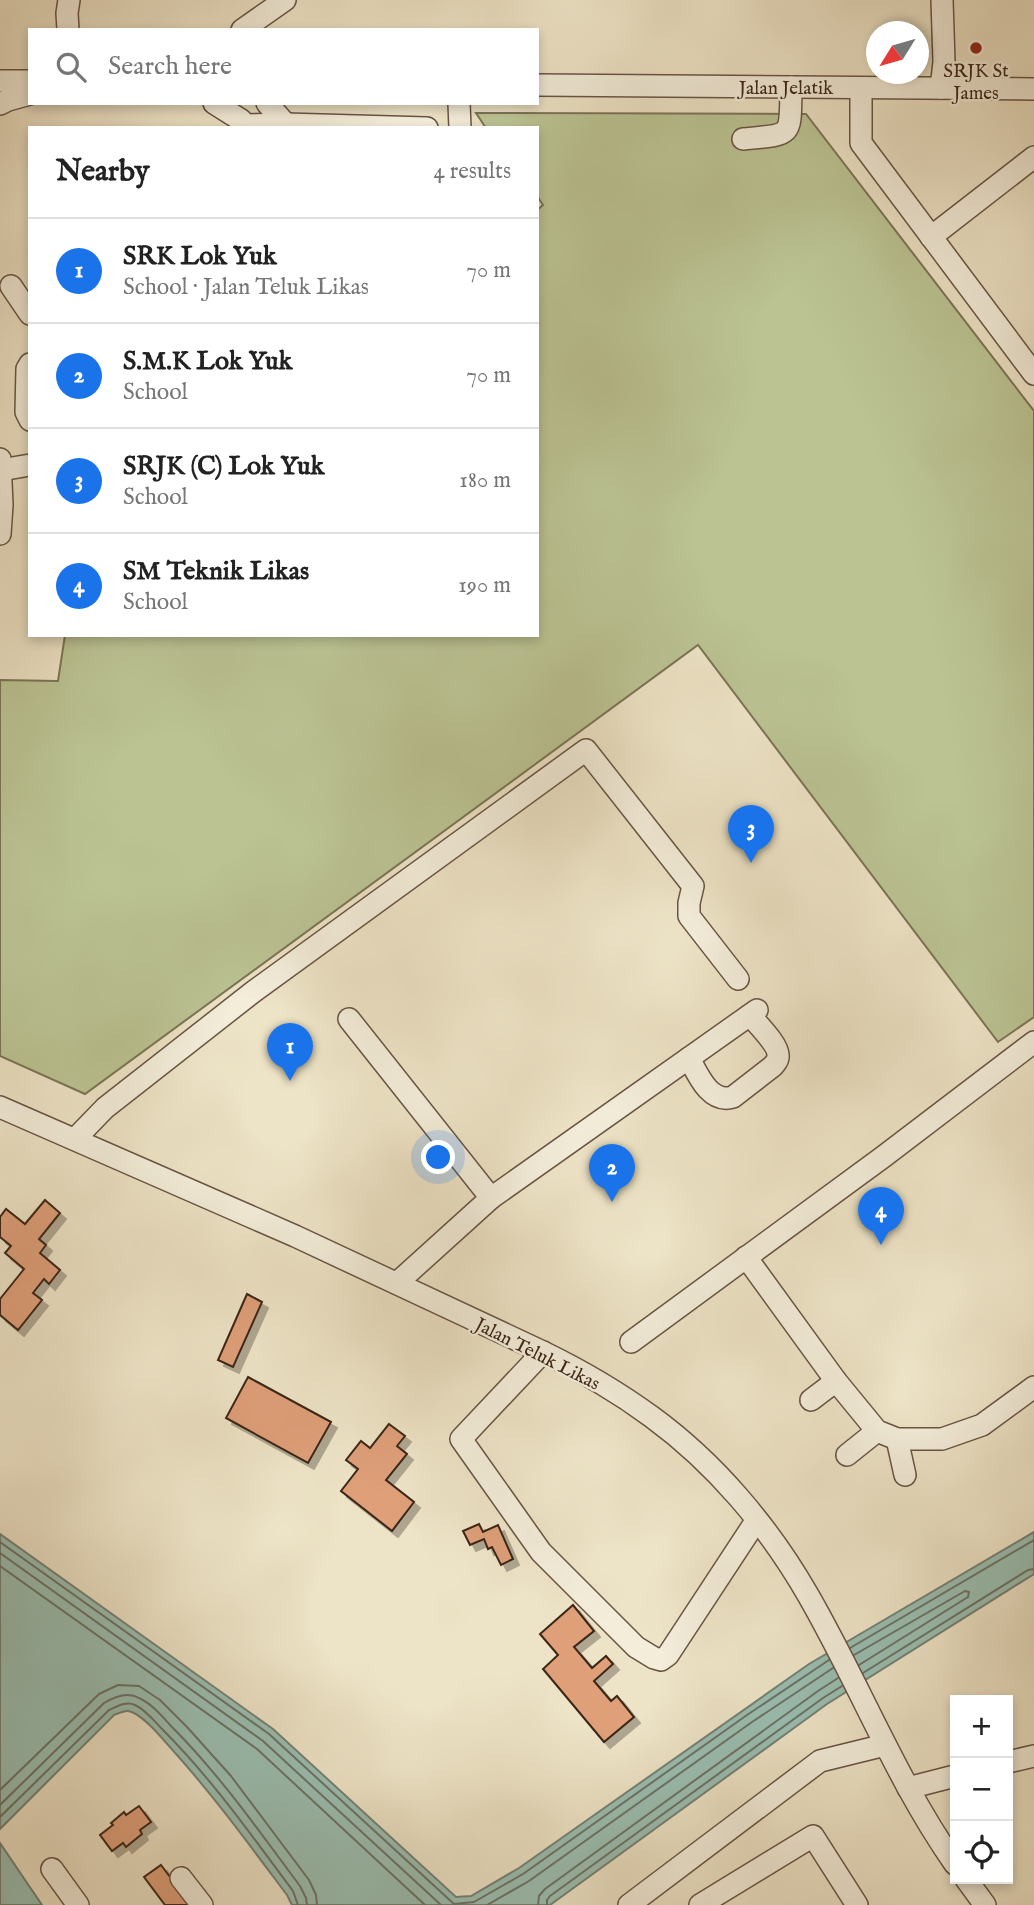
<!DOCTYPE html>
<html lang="en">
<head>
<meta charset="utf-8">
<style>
  body { margin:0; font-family:"IM FELL English",serif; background:#f6f6f6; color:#222 }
  .controls { position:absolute; right:21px; bottom:21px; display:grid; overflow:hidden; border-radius:0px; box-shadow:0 4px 10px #0003 }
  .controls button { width:63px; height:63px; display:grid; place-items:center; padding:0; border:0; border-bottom:2px solid #e0e0e0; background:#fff; color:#222; font:35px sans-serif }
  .compass { position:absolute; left:866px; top:21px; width:63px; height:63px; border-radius:50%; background:#fff; box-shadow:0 4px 10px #0003; rotate:233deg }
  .you { position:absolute; left:439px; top:1158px; width:24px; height:24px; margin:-18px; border:5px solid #fff; border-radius:50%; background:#1a73e8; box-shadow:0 0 0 10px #1a73e833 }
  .badge { display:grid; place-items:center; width:46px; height:46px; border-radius:50%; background:#1a73e8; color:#fff; font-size:23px; font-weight:700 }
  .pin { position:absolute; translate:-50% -58px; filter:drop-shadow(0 2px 4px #0008) }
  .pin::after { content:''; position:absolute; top:37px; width:24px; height:21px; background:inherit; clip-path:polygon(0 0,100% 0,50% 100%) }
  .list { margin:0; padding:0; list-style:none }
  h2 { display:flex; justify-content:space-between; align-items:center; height:91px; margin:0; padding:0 28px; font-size:30px }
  h2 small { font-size:23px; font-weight:400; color:#767676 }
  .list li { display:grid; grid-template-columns:46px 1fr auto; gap:21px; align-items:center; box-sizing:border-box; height:105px; padding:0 28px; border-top:2px solid #e0e0e0 }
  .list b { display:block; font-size:26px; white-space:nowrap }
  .list p { margin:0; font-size:23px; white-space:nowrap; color:#767676 }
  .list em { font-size:23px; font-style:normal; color:#767676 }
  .icon { flex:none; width:38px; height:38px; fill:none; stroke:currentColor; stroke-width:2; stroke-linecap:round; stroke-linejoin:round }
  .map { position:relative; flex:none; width:1034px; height:1905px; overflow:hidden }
  .search { position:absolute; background:#fff; box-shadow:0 4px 10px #0003; left:28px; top:28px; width:511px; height:77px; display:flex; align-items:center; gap:18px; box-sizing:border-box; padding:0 24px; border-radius:0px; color:#767676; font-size:26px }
  .panel { position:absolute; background:#fff; box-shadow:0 4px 10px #0003; left:28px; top:126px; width:511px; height:511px; border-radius:0px }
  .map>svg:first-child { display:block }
</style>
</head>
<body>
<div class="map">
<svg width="1034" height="1905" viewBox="0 0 1034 1905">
  <defs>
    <filter id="shadow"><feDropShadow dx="6" dy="6" stdDeviation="0" flood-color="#0004"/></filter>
  </defs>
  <rect width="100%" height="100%" fill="#ede3c6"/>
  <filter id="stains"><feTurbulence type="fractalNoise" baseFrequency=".00286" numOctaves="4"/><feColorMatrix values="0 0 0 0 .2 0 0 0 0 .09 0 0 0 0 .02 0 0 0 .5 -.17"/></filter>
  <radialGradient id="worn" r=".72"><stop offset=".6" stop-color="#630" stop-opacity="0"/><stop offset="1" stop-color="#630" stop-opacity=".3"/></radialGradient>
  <!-- green -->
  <polygon fill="#bbc393" stroke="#7b7456" stroke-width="2" points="476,113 806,114 1034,411 1034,1017 998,1042 698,645 85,1094 0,1056 0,680 58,681 65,635 537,635 537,210 543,205 537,196 537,128 486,128"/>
  <!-- water -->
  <g fill="#9abeb1" stroke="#748174" stroke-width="2">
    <path d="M1034 1532V1574L827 1704 550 1905H292L287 1895C251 1847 216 1799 177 1755 165 1742 149 1721 134 1713 126 1709 122 1712 114 1715L0 1829V1534L273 1729 456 1897 471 1896 519 1868 809 1664Z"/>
    <polygon points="0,1843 42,1905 0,1905"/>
  </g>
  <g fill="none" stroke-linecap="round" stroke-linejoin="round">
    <!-- shore -->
    <g stroke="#6a7265" stroke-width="2">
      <polyline points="0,1542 269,1734 454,1904 474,1902 523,1874 747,1715 829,1660"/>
      <polyline points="0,1553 263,1741 441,1905"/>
      <polyline points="0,1566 257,1749 425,1905"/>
      <polyline points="850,1648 1034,1540"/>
      <polyline points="854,1655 965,1591 969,1592 968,1597 859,1665"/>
      <polyline points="863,1673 1028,1570 1034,1569"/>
      <polyline points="0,1790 99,1694 118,1685 139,1686 160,1700 187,1727 231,1776 309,1880 316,1895 317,1905"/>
      <path d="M0 1805 104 1703C114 1697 127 1691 139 1698 152 1704 162 1716 171 1726 220 1775 259 1831 300 1886L306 1898 307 1905"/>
      <path d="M0 1817 109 1710C118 1706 126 1701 135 1705 146 1710 155 1722 163 1730 212 1779 252 1836 293 1891L298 1905"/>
      <polyline points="487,1905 529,1881 752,1722 833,1668"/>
      <polyline points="538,1905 539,1896 545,1889 818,1691 838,1678"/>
      <polyline points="547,1905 547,1900 550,1896 823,1698 842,1686"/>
    </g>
  </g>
  <!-- building -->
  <g fill="#de9f79" stroke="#3b2519" stroke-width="2" filter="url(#shadow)">
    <polygon points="45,1200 60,1213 39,1239 46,1245 40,1253 60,1270 49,1284 44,1279 33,1293 42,1300 18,1330 0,1315 0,1299 24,1269 5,1253 11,1246 0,1237 0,1217 6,1209 25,1224"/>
    <polygon points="247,1294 262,1302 233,1367 218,1360"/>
    <polygon points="248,1377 331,1422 308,1463 226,1418"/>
    <polygon points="389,1424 405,1436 397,1446 407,1454 386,1480 414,1502 392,1531 341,1491 358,1469 346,1460 361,1441 370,1448"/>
    <polygon points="479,1524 483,1532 498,1525 513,1559 501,1565 492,1547 488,1549 484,1539 470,1545 463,1531"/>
    <polygon points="573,1605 594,1631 574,1647 592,1668 606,1656 613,1664 594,1681 611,1701 617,1696 634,1717 604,1742 543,1669 558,1655 540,1634"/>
    <polygon points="139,1806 151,1822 140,1830 142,1834 126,1847 123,1843 112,1851 100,1835 113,1825 111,1823 124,1812 126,1815"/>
    <polygon points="161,1865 191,1905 165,1905 144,1877"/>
  </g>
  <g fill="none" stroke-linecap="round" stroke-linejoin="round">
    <defs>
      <g id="minor">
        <polyline points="68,30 67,13 69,0"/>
        <polyline points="242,30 285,0"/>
        <polyline points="0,81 30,81"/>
        <polyline points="537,85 1034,89"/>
        <polyline points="861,88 861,143 1034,374"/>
        <polyline points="941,88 944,62 942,0"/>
        <polyline points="214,103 241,120 244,125 286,124 427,128"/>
        <polyline points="267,103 289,128"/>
        <polyline points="459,103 460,128"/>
        <polyline points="0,104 8,100 30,94"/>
        <path d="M743 139C794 134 790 138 791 87"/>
        <polyline points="931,237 1034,157"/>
        <polyline points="11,286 30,314"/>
        <polyline points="30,364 27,369 26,412 30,420"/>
        <polyline points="0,459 2,505 0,534"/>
        <polyline points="1,470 30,465"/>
        <polyline points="349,1019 491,1198 397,1283"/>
        <path d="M689 1058C698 1075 710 1104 733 1097L773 1066C776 1062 779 1060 778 1055 778 1044 757 1024 750 1015"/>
        <path d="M0 1107 295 1236 543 1352C580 1370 618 1392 652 1417 715 1463 769 1527 808 1595 859 1683 896 1780 955 1864"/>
        <polyline points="75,1139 105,1108 253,992 586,750 693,886 689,903 689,916 738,979"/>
        <polyline points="491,1198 757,1010"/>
        <polyline points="746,1257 836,1381 877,1431 897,1439 942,1439 982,1425 1034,1387"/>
        <polyline points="631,1342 883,1157 1034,1042"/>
        <polyline points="543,1352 461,1439 541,1552 636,1647 654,1658 661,1660 668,1655 756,1521"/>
        <polyline points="811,1400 836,1381"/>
        <polyline points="897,1439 905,1475"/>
        <polyline points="847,1455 877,1431"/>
        <polyline points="1008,1762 1034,1756"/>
        <polyline points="908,1788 955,1776"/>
        <polyline points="52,1869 78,1905"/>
        <polyline points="181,1878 202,1905"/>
        <polyline points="966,1879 985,1905"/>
        <polyline points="629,1905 820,1761 885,1745"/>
        <polyline points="700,1905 813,1836 857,1905"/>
      </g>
    </defs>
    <!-- minor casing -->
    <use href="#minor" stroke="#685444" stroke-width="24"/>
    <!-- minor -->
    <use href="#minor" stroke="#f3edda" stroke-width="21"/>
  </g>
  <!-- markers -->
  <circle fill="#8f2418" stroke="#f3edda" stroke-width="2.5" cx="976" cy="48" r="7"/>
  <g text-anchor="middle" stroke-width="5" stroke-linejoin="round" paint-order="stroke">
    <!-- poi labels -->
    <g font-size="19" fill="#3b2519" stroke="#f3edda">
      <text x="976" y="77">SRJK St<tspan x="976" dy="22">James</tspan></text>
    </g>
    <!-- street labels -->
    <g font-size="19" fill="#3b2519" stroke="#f3edda">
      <text x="786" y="94">Jalan Jelatik</text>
      <text transform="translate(538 1353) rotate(27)" y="7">Jalan Teluk Likas</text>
    </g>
  </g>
  <rect width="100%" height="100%" filter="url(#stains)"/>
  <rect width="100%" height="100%" fill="url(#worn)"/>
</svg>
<div class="controls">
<button>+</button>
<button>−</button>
<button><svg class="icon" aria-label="locate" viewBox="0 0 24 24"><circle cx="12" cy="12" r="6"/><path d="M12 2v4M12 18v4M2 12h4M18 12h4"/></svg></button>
</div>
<svg class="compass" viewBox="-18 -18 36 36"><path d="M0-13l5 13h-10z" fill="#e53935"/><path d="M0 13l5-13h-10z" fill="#767676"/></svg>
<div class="you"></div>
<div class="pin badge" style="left:290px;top:1081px">1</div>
<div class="pin badge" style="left:612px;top:1202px">2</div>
<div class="pin badge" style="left:751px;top:863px">3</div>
<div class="pin badge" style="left:881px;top:1245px">4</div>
<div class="search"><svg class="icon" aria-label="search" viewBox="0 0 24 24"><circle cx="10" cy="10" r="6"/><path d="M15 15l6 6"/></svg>Search here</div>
<section class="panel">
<h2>Nearby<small>4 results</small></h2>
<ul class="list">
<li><span class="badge">1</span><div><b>SRK Lok Yuk</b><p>School · Jalan Teluk Likas</p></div><em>70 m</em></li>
<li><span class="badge">2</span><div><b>S.M.K Lok Yuk</b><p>School</p></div><em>70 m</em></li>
<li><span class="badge">3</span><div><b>SRJK (C) Lok Yuk</b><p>School</p></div><em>180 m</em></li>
<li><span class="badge">4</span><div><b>SM Teknik Likas</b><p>School</p></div><em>190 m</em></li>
</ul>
</section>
</div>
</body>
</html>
